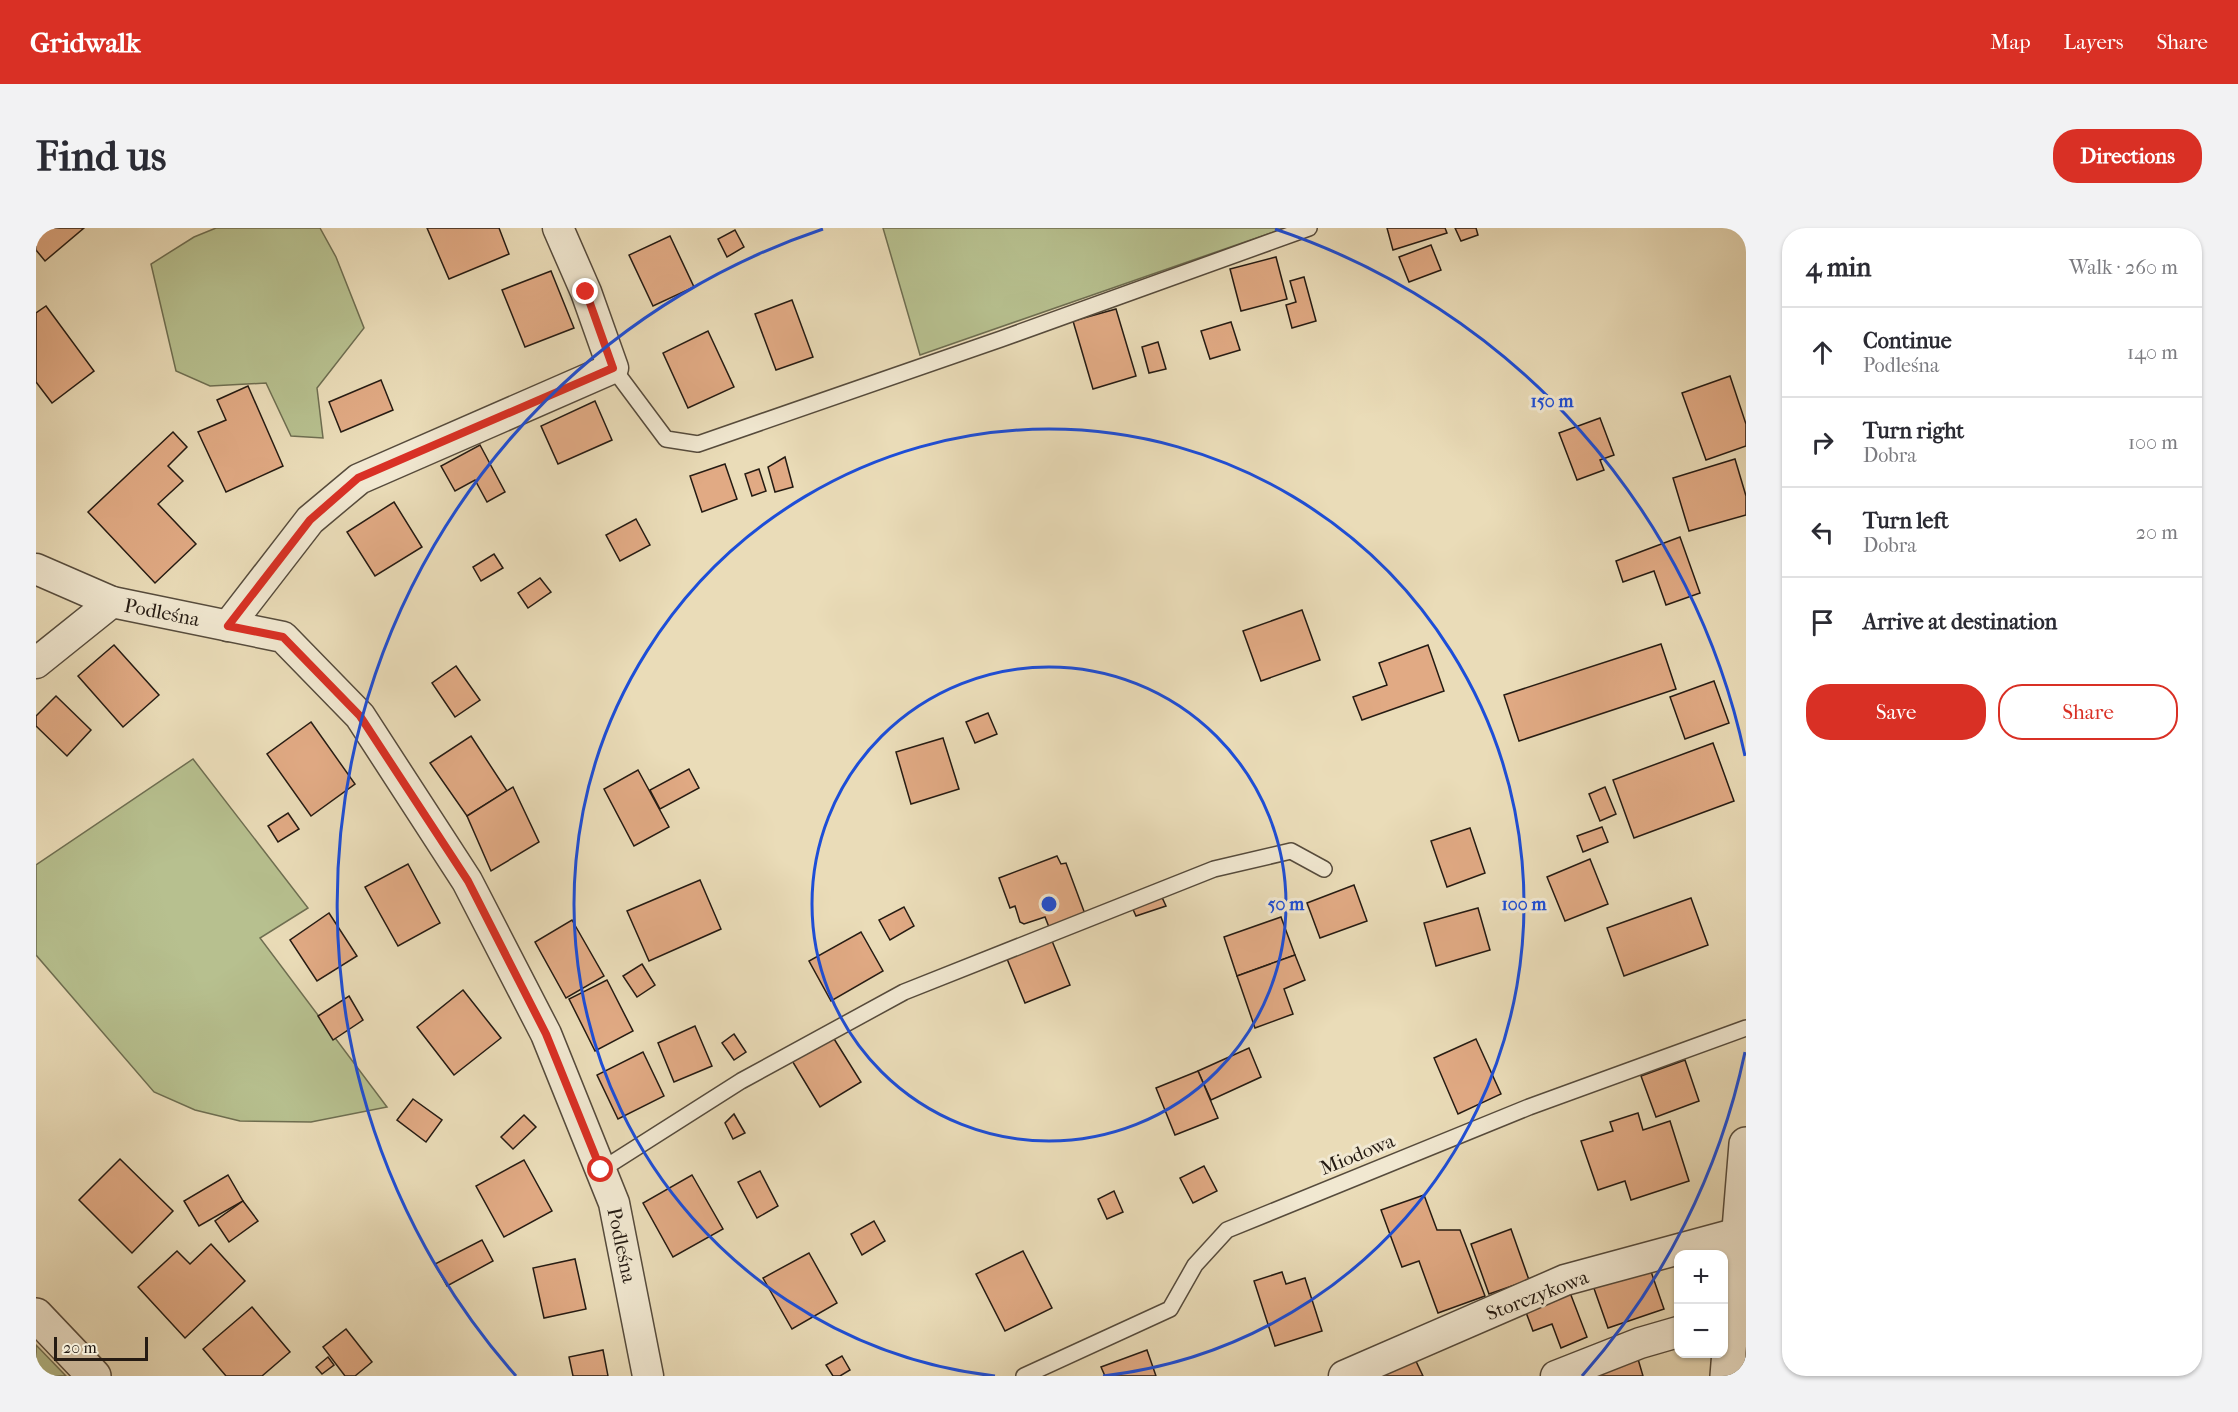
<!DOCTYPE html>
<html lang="en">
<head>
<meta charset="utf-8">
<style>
  body { margin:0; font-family:"IM FELL French Canon",serif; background:#f2f2f3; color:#2b2b33 }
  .controls { position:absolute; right:18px; bottom:18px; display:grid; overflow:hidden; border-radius:12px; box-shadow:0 2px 4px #0004 }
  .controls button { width:54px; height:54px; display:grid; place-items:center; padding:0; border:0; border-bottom:2px solid #e1e1e2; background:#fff; color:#2b2b33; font:30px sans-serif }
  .scale { position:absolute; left:18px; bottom:15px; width:94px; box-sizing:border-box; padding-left:6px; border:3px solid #251b13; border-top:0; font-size:16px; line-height:21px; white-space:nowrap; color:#251b13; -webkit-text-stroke:4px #f1e8d1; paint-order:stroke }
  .stop { position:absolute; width:18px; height:18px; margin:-14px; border:4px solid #d93025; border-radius:50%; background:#fff }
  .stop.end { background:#d93025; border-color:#fff; box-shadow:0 2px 6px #0008 }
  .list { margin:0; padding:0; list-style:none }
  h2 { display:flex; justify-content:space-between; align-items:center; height:78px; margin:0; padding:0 24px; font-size:26px }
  h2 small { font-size:20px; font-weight:400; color:#7c7c81 }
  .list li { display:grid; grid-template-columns:39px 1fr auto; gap:18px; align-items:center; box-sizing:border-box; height:90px; padding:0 24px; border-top:2px solid #e1e1e2 }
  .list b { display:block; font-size:22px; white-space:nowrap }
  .list p { margin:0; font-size:20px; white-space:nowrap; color:#7c7c81 }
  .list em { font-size:20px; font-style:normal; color:#7c7c81 }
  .actions { display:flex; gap:12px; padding:18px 24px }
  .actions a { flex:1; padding:14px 0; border:2px solid #d93025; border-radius:24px; text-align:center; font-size:21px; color:#d93025 }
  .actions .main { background:#d93025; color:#fff }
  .icon { flex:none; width:33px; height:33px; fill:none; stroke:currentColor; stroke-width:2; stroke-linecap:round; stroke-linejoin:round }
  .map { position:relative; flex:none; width:1710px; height:1148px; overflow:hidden; border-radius:24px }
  header { display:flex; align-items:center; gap:36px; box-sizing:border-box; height:84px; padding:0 30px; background:#d93025; color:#fff }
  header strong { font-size:28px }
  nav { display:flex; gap:33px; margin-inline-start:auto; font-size:21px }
  .intro { display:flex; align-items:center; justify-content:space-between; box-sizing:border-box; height:144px; padding:0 36px }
  h1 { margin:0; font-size:42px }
  .button { padding:15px 27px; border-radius:24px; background:#d93025; color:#fff; font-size:21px; font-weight:700 }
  main { display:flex; gap:36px; padding:0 36px }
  aside { flex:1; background:#fff; border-radius:24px; box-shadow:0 2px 4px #0004 }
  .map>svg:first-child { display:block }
</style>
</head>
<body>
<header>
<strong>Gridwalk</strong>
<nav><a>Map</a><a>Layers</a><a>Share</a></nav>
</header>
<div class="intro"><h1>Find us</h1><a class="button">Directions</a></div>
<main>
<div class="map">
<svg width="1710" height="1148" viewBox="0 0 1710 1148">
  <rect width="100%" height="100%" fill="#eadcb8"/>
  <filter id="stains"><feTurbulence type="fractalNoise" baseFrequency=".00333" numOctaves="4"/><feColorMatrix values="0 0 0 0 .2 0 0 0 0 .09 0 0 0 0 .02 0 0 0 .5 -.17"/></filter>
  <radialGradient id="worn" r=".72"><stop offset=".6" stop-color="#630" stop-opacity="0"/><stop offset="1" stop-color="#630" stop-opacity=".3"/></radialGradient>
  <!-- green -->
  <g fill="#b7c08f" stroke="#6e6e51" stroke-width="1.5">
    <polygon points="180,0 284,0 300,29 328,100 281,160 287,210 255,208 230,155 174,158 140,143 115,36 158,9"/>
    <polygon points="847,0 1249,0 884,127"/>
    <polygon points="157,531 272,680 224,710 351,879 275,894 204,893 159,882 118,864 0,727 0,637"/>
    <polygon points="0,1117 30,1148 0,1148"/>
  </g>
  <!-- building -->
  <g fill="#e1aa84" stroke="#251b13" stroke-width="1.5">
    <polygon points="0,0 48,0 9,33 0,22"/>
    <polygon points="391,0 463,0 473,26 413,51"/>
    <polygon points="1351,0 1409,0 1411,5 1357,22"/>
    <polygon points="1419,0 1440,0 1442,7 1425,13"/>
    <polygon points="699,2 708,19 691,29 682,11"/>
    <polygon points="634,8 658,59 617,78 593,27"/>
    <polygon points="1395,17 1405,42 1373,54 1363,29"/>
    <polygon points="1240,29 1251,71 1205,83 1194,41"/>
    <polygon points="515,43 538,100 489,119 466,62"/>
    <polygon points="1268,49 1280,93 1256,100 1250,77 1260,74 1254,53"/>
    <polygon points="756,72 777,129 740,142 719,86"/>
    <polygon points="10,78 58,143 16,175 0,154 0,85"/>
    <polygon points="1080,81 1100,148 1057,161 1037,93"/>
    <polygon points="1195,94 1204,122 1174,131 1165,103"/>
    <polygon points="672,103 698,159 652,180 627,125"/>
    <polygon points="1122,114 1130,141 1113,145 1106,119"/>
    <polygon points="1694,148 1710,196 1710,218 1670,232 1646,165"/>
    <polygon points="345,152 357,182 305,204 293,174"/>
    <polygon points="212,158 247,238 190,264 162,204 190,192 181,172"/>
    <polygon points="559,173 576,212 522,236 505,198"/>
    <polygon points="1564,190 1578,227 1564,232 1568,242 1541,252 1523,205"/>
    <polygon points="137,204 151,219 132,238 147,253 122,276 160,316 119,355 52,284"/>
    <polygon points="444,217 469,264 451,274 439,252 419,263 405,238"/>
    <polygon points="749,229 757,259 739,264 732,239"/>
    <polygon points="1699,231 1710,268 1710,287 1653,303 1637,250"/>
    <polygon points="689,236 701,271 666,284 654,248"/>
    <polygon points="723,241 730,263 716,268 709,246"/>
    <polygon points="358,274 386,319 339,348 311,304"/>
    <polygon points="600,291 614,317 584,333 570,307"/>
    <polygon points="1644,309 1664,365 1630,377 1618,343 1587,354 1580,333"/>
    <polygon points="458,326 467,340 445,353 437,339"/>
    <polygon points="504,350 515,364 492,380 482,365"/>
    <polygon points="1266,382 1284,432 1225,453 1207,403"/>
    <polygon points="1625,416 1640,461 1483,513 1468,467"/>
    <polygon points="78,417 123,467 87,499 42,448"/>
    <polygon points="1392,417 1408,463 1326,492 1317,469 1351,457 1343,435"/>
    <polygon points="420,438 444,472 419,489 396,455"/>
    <polygon points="1678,453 1693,495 1649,511 1634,469"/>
    <polygon points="20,468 55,502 31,528 0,498 0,488"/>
    <polygon points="952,485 961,506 939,515 930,494"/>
    <polygon points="275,494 319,556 275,588 231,526"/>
    <polygon points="435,508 471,563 431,588 394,535"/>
    <polygon points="907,510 923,561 875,576 860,524"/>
    <polygon points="1677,515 1698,573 1598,610 1577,552"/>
    <polygon points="653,541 663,560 624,581 614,562"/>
    <polygon points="602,542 633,599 598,618 568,561"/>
    <polygon points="477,559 503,614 455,643 431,588"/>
    <polygon points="1569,559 1580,586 1564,593 1553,566"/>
    <polygon points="252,585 263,601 242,614 232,598"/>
    <polygon points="1566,599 1572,614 1547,624 1541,608"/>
    <polygon points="1434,600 1449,645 1411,659 1395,613"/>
    <polygon points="1021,628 1025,636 1030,635 1049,686 1013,699 1009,689 988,696 984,694 979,678 974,680 963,650"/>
    <polygon points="1554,631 1572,676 1529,693 1511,649"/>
    <polygon points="372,636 404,695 362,718 329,659"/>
    <polygon points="664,652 685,701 613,733 591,683"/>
    <polygon points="1318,657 1331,693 1284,710 1271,675"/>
    <polygon points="1124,665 1130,678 1100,688 1095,677"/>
    <polygon points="1655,670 1672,717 1588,748 1571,700"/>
    <polygon points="868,679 878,698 854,712 843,692"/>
    <polygon points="1442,680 1454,722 1400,738 1388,695"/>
    <polygon points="293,685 321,728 281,753 254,712"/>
    <polygon points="1245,689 1259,727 1201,748 1188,709"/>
    <polygon points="536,692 568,748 530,770 499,714"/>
    <polygon points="825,704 847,743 795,773 773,733"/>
    <polygon points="1014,708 1034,757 989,775 969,726"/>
    <polygon points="1259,727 1269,752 1248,761 1257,786 1219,800 1201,748"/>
    <polygon points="606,736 619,757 601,769 587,748"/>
    <polygon points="571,752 597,803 559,823 533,771"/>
    <polygon points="427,762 465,810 418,847 381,799"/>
    <polygon points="313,768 327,792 297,812 282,788"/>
    <polygon points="659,798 676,838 638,854 622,815"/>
    <polygon points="698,806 710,824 698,832 686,815"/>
    <polygon points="795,806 825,854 784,879 755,831"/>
    <polygon points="1440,811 1465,866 1422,886 1398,830"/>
    <polygon points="1213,820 1225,849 1175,872 1162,843"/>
    <polygon points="607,824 628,868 582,891 561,847"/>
    <polygon points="1649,832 1663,873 1620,889 1605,848"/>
    <polygon points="1162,843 1182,890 1139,907 1120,860"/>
    <polygon points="377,871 406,892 390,914 361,892"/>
    <polygon points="1602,885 1607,902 1634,893 1653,953 1595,972 1589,953 1562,962 1545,913 1577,903 1574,894"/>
    <polygon points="698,886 709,905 697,911 689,895"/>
    <polygon points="488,887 500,899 477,921 465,909"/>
    <polygon points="84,931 137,983 96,1025 43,972"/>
    <polygon points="488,932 516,983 468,1009 440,958"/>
    <polygon points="1168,938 1181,963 1157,975 1144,950"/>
    <polygon points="724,943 742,978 721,990 702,954"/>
    <polygon points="192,947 207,973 163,998 148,973"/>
    <polygon points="656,947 687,1001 637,1029 607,975"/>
    <polygon points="1078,963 1087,984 1071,991 1062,971"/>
    <polygon points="1388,967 1401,1002 1424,1002 1449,1068 1402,1085 1383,1033 1366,1039 1345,982"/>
    <polygon points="207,973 222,993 193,1014 179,993"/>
    <polygon points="838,993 849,1013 826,1027 815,1006"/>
    <polygon points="1475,1001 1493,1052 1453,1066 1435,1016"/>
    <polygon points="446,1012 457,1033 411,1058 399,1036"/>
    <polygon points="175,1016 209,1053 149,1110 102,1059 141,1023 154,1036"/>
    <polygon points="987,1023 1016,1080 969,1103 940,1046"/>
    <polygon points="773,1025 801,1075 756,1101 727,1050"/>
    <polygon points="539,1031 550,1081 508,1090 497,1040"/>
    <polygon points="1611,1032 1628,1081 1572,1100 1555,1052"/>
    <polygon points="1246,1044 1250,1056 1269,1050 1286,1103 1239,1118 1218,1053"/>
    <polygon points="1533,1062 1551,1109 1525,1120 1516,1096 1497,1103 1488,1079"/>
    <polygon points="216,1079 254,1124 226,1148 190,1148 167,1121"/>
    <polygon points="310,1101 336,1134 319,1148 309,1148 287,1119"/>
    <polygon points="567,1122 572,1148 537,1148 533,1129"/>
    <polygon points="1111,1122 1120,1148 1069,1148 1065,1139"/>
    <polygon points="806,1128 814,1142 804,1148 797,1148 790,1137"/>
    <polygon points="292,1129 298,1137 286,1146 280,1139"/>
    <polygon points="1378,1129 1387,1148 1336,1148"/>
    <polygon points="1602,1131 1607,1148 1559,1148"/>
  </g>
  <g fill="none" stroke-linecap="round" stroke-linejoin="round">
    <defs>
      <g id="service">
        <polyline points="577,140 630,211 662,216 965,111 1273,0"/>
        <polyline points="565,942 705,853 868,764 1178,641 1255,623 1288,641"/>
        <polyline points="988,1148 1134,1081 1159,1037 1191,1002 1493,879 1710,800"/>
      </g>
      <g id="minor">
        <polyline points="0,341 76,374 247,409 324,488 431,653 510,806 578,975 612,1148"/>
        <polyline points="192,398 274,292 323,251 577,140 550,64 522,0"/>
        <polyline points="0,435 76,374"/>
        <polyline points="1308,1148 1529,1052 1710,1003"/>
        <polyline points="1520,1148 1604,1115 1642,1104"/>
      </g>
      <g id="tertiary">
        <polyline points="0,1087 58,1148"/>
        <polyline points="1691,1148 1710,916"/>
      </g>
    </defs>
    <!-- service casing -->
    <use href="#service" stroke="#564b3c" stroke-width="18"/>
    <!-- minor casing -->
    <use href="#minor" stroke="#564b3c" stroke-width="33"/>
    <!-- tertiary casing -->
    <use href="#tertiary" stroke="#564b3c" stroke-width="36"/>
    <!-- service -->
    <use href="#service" stroke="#f1e8d1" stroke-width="15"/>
    <!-- minor -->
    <use href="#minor" stroke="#f1e8d1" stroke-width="30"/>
    <!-- tertiary -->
    <use href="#tertiary" stroke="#f1e8d1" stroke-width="33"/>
  </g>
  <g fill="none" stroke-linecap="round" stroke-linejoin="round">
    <!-- route -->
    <polyline stroke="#d93025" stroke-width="8" points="550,64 577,140 322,250 274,292 192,398 247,409 324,488 432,653 510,806 565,942"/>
  </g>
  <!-- distance rings -->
  <g fill="none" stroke="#1d4ed8" stroke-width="3">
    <circle cx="1013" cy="676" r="237"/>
    <path d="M959 1148A475 475 0 1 1 1067 1148"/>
    <path d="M1709 824A712 712 0 0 1 1546 1148M480 1148A712 712 0 0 1 787 1M1239 1A712 712 0 0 1 1709 528"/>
  </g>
  <g text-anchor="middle" stroke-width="6" stroke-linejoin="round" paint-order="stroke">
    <!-- street labels -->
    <g font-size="20" fill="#251b13" stroke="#f1e8d1">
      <text transform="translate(126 384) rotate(11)" y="7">Podleśna</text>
      <text transform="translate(1321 926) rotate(-22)" y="7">Miodowa</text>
      <text transform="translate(586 1017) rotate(78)" y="7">Podleśna</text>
      <text transform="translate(1501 1067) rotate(-21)" y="7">Storczykowa</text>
    </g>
  </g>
  <circle cx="1013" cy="676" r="9" fill="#1d4ed8" stroke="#f1e8d1" stroke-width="3"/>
  <g font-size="18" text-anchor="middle" font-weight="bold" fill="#1d4ed8" stroke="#f1e8d1" stroke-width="6" stroke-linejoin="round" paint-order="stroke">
    <text x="1516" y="179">150 m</text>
    <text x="1250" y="682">50 m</text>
    <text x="1488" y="682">100 m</text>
  </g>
  <rect width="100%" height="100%" filter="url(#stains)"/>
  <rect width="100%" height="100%" fill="url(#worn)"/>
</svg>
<div class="controls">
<button>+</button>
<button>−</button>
</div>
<div class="scale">20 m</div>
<div class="stop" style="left:565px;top:942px"></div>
<div class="stop end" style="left:550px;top:64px"></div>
</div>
<aside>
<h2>4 min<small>Walk · 260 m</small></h2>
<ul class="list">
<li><svg class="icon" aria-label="ahead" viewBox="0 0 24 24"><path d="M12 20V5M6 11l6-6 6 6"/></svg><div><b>Continue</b><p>Podleśna</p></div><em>140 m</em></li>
<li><svg class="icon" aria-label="right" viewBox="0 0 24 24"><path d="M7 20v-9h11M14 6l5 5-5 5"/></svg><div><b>Turn right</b><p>Dobra</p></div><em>100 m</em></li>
<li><svg class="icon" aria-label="left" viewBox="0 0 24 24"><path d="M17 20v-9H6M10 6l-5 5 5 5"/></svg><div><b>Turn left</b><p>Dobra</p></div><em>20 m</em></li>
<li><svg class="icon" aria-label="arrive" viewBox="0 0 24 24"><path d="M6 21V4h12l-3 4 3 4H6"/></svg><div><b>Arrive at destination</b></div></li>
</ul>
<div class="actions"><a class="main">Save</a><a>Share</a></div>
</aside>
</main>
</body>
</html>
